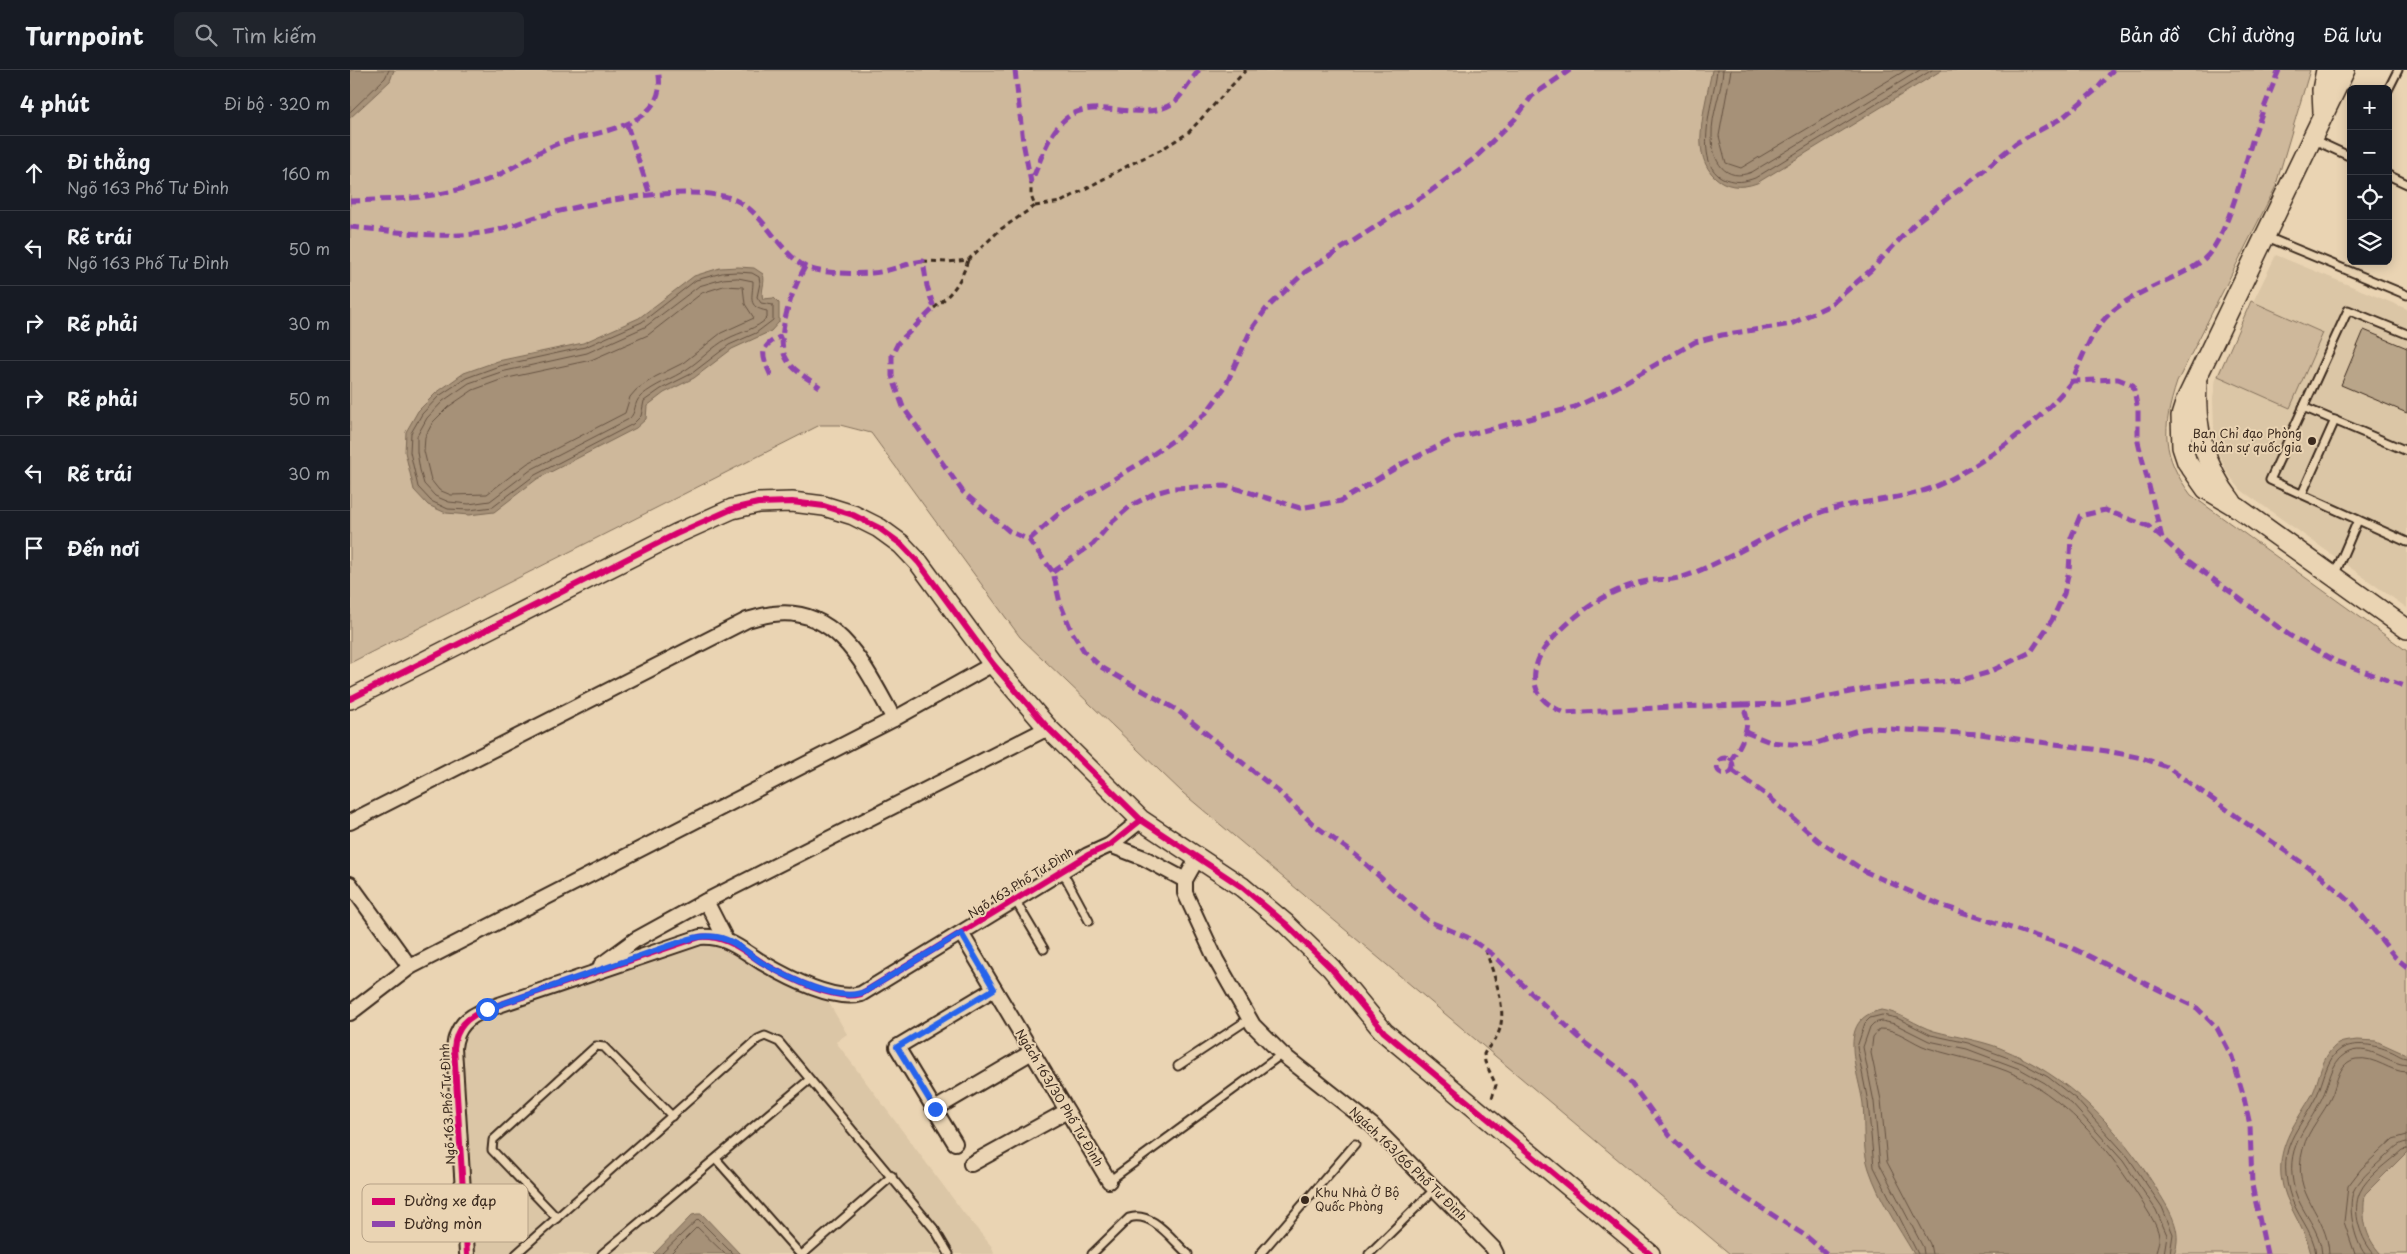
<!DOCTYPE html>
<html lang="vi">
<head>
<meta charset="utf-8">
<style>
  body { margin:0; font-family:"Playpen Sans",sans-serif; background:#20242c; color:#f1f3f6 }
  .controls { position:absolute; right:15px; top:15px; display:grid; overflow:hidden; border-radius:8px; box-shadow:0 2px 12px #0003 }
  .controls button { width:45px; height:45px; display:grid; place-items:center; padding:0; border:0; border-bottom:1px solid #363941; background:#171b24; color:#f1f3f6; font:25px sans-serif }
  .stop { position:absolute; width:15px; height:15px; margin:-11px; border:4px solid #2563eb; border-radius:50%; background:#fff }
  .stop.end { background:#2563eb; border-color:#fff; box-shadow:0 1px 5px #0008 }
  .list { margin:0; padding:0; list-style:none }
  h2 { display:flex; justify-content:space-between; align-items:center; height:65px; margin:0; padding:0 20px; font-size:21px }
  h2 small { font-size:16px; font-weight:400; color:#9ea1a6 }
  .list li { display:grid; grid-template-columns:32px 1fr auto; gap:15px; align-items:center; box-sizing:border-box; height:75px; padding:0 20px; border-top:1px solid #363941 }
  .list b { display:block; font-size:19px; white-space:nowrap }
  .list p { margin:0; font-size:16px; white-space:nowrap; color:#9ea1a6 }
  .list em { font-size:16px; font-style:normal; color:#9ea1a6 }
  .icon { flex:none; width:28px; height:28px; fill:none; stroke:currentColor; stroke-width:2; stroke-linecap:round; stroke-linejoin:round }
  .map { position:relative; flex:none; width:2057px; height:1184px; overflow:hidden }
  header { display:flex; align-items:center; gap:30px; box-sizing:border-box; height:70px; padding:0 25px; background:#171b24; border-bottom:1px solid #363941 }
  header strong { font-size:24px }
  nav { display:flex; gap:28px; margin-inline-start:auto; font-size:18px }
  .search { width:350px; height:45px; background:#20242c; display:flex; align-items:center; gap:12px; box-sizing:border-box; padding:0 18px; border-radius:8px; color:#9ea1a6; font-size:19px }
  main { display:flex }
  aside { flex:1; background:#171b24 }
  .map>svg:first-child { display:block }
</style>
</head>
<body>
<header>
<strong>Turnpoint</strong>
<div class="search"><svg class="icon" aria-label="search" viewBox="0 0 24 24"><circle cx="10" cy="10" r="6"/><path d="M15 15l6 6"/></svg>Tìm kiếm</div>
<nav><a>Bản đồ</a><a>Chỉ đường</a><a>Đã lưu</a></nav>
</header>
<main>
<aside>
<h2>4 phút<small>Đi bộ · 320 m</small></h2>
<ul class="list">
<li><svg class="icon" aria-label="ahead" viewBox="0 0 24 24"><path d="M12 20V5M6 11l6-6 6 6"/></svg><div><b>Đi thẳng</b><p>Ngõ 163 Phố Tư Đình</p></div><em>160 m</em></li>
<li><svg class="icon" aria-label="left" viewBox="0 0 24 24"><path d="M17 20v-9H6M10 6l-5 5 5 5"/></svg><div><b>Rẽ trái</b><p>Ngõ 163 Phố Tư Đình</p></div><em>50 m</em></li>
<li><svg class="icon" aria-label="right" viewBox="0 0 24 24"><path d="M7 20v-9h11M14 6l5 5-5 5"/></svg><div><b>Rẽ phải</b></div><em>30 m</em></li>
<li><svg class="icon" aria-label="right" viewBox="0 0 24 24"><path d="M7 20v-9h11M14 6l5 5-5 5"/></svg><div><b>Rẽ phải</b></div><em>50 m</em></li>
<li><svg class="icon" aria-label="left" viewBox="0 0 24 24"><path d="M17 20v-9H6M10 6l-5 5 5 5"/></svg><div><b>Rẽ trái</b></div><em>30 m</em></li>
<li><svg class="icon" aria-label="arrive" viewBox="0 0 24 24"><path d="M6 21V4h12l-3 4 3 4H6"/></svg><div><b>Đến nơi</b></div></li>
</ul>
</aside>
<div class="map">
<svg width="2057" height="1184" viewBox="0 0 2057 1184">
  <rect width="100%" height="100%" fill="#ead4b3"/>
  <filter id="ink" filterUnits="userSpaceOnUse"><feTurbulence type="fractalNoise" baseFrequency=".02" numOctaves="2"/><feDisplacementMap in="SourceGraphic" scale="10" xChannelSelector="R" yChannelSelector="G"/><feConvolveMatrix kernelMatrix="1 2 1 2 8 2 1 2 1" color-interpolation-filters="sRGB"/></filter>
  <g filter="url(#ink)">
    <!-- built -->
    <g fill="#dbc6a6">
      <polygon points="1926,185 2057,239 2057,538 1891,420 1878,404 1868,382 1864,359 1863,329 1866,307"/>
      <polygon points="367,871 475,926 497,964 486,972 613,1142 642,1177 644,1184 123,1184 113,982 116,965 122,956 140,946 348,874"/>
    </g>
    <!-- green -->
    <g fill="#ceb89b" stroke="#84715c">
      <path d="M0 0H1960L1925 118 1827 312C1812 358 1811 385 1841 425L2057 581V1184H1380L833 723 670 567 521 363 490 355H470L0 593Z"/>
      <polygon points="1901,231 1973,263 1940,338 1868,306"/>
    </g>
    <!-- water -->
    <g fill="#a69178" stroke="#7b6854">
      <polygon points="0,0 44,0 40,11 0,48"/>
      <path d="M1362 0H1592L1407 113C1372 126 1348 100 1351 64 1352 43 1358 21 1362 0Z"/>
      <path d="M388 197 404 198 413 204C416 213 410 221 413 229L424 228 429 233V252L421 261 382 279 344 308 314 323 297 336 296 349 286 358 187 409 144 442 119 445 96 443 78 435 64 420 55 382 56 362 68 341 86 323 114 303 148 291 233 273 289 248 344 206 370 198Z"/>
      <path d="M1532 940C1552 943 1565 955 1584 961 1606 967 1629 970 1650 978 1718 1005 1768 1057 1806 1118 1818 1138 1834 1160 1824 1184H1564C1548 1157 1529 1129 1519 1099 1512 1079 1515 1055 1513 1034 1509 1003 1484 948 1532 940Z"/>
      <path d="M2007 970 2026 971 2057 985V1082L2015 1124C2012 1147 2014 1166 2031 1184H1961C1955 1156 1934 1134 1931 1106 1928 1073 1947 1051 1962 1025 1970 1009 1971 985 1988 974 1993 971 2001 971 2007 970Z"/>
      <polygon points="347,1144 352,1144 390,1184 304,1184 342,1145"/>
    </g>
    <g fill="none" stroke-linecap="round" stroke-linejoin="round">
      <!-- shore -->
      <g stroke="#665342" stroke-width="1">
        <path d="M1367 0C1365 25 1340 96 1375 109 1387 113 1394 112 1405 108L1582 0"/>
        <path d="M1373 0C1372 22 1361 44 1362 66 1362 91 1375 113 1402 102L1570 0"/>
        <polyline points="1381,0 1369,66 1376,93 1391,98 1556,0"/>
        <polyline points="0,42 35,8 39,0"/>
        <polygon points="388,202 402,203 409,207 410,213 407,227 411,233 423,235 423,250 406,263 379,275 341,304 311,319 294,331 291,346 283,354 185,405 143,437 119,440 98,439 81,431 68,417 60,382 61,363 72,344 89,326 116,308 149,296 235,277 292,252 346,210 372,203"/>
        <path d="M388 208 403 211C403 227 396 237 417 241V248C407 259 390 262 377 269 362 277 351 290 337 299 322 309 305 314 291 326 283 333 287 342 279 349L182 399 140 431 119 434 99 432 85 426 74 414 70 400 67 382V366L77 348 93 331 119 313 151 302 237 283 295 257 349 216 373 209Z"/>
        <polygon points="374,216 393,217 395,234 404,248 371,263 333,293 305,307 286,320 280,327 275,343 178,393 137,424 101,425 89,420 81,410 74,381 75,367 83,352 98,337 123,320 153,309 241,290 298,265 352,223"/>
        <polyline points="311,1184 348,1149 383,1184"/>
        <polyline points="320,1184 347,1157 375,1184"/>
        <polyline points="1568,1184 1524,1097 1518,1032 1507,977 1515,953 1520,948 1532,945 1547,948 1581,965 1618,973 1672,993 1698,1007 1726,1029 1778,1087 1812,1137 1823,1164 1820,1184"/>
        <polyline points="1574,1184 1573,1177 1530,1095 1524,1032 1513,977 1520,957 1524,953 1532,951 1545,954 1579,971 1617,979 1670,999 1695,1013 1722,1034 1773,1091 1806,1140 1817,1165 1814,1184"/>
        <path d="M1582 1184 1580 1174 1537 1092 1531 1030 1521 983 1523 967 1529 959C1547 958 1562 973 1578 978 1609 988 1639 992 1668 1006 1721 1033 1761 1082 1792 1132 1798 1142 1807 1154 1809 1166 1810 1172 1806 1178 1806 1184"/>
        <path d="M1966 1184C1964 1161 1944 1143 1939 1121 1927 1074 1949 1062 1967 1025 1974 1011 1976 988 1991 979 2005 971 2026 975 2040 981 2046 983 2051 988 2057 988"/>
        <path d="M1972 1184C1971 1160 1951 1142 1945 1121 1933 1076 1956 1062 1972 1028 1979 1015 1981 992 1995 984 2017 971 2038 994 2057 995"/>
        <path d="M1979 1184C1978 1143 1940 1126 1953 1079 1958 1059 1974 1044 1982 1025 1987 1012 1989 992 2006 989 2026 986 2039 1002 2057 1002"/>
        <polyline points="2005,1184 1994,1152 1998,1116 2011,1099 2043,1069 2057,1065"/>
        <path d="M2015 1184C2004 1171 1996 1133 2005 1118 2013 1106 2025 1096 2035 1087 2042 1081 2047 1073 2057 1072"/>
        <path d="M2024 1184C2011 1170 2001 1141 2010 1122 2017 1106 2039 1092 2052 1080L2057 1079"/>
      </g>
    </g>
    <!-- building -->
    <polygon fill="#b9a589" stroke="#3b2a1e" points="2014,260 2057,278 2057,343 1991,315"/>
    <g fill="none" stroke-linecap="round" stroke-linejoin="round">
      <defs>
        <g id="lane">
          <polyline points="2038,20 2048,0"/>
          <polyline points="1962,69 2001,87"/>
          <polyline points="2038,105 2057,114"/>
          <polyline points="1917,167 2057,225"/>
          <polyline points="2057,264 1998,240 1920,410 2057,472"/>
          <polyline points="1953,337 2057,381"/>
          <polyline points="1952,424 1985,350"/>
          <polyline points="1984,506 2008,450"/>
          <polyline points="712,801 739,851"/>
          <polyline points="665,830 694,879"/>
          <polyline points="828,996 899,949"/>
          <polyline points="366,1089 450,1184"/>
          <polyline points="759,1111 932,984"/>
          <polyline points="207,1148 142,1080 143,1070 246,976 254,977 322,1046"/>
          <polyline points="166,1184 408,969 415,966 429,972 585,1160 599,1184"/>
          <polyline points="252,1184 459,1010"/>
          <polyline points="453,1184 542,1106"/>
          <path d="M742 1184 779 1148C802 1140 822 1170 838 1184"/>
          <polyline points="910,1184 1005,1074"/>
          <polyline points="1019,1184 1085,1119"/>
        </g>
        <g id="street">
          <path d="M0 752 397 550C405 548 414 545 423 544 489 535 517 601 544 649"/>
          <polyline points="760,775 794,788 835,810"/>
          <polyline points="848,787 835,810 835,823 866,890 903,955 932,984 1022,1055 1143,1178 1146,1184"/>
          <polyline points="0,814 60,897"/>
          <polyline points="356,831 376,870"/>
          <polyline points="611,863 759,1111"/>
          <polyline points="251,895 285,870 356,831 698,658"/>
          <polyline points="0,943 60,897 544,649 643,594"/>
          <polyline points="585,1039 682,982"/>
          <polyline points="605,1073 547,977 644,919"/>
          <polyline points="621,1094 717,1041"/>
          <path d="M117 1184 104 978C106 957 117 947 137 939L350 867C376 865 392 880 413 893 437 907 484 932 511 924L738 785 760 775 791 750"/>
        </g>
        <g id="secondary">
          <polyline points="1995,0 1836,330 1831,346 1832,377 1837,392 1856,419 1888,438 2057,559"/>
          <polyline points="1973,42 1972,20 1976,0"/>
          <path d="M1847 313C1844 356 1855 398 1882 432"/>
          <polyline points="0,629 326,464 382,439 408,433 442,432 474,436 503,445 529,458 551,474 569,493 643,594 698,658 791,750 892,817 936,854 981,898 1034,962 1300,1184"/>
        </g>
      </defs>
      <!-- lane casing -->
      <use href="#lane" stroke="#3b2a1e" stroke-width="11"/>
      <!-- street casing -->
      <use href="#street" stroke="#3b2a1e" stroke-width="18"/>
      <!-- secondary casing -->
      <use href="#secondary" stroke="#3b2a1e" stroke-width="22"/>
      <!-- path -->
      <g stroke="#3b2a1e" stroke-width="3" stroke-dasharray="5 4" stroke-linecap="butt">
        <polyline points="685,136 711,132 781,94 812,79 838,63 896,0"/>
        <polyline points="573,191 598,192 618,190 651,159 685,136 681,126 681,112"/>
        <path d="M584 238C602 224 611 212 618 190"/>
        <path d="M1136 880C1143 905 1159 939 1148 964 1145 971 1138 977 1134 984L1135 992 1146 1015 1142 1028"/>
      </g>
      <!-- lane -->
      <use href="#lane" stroke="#ead4b3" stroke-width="7"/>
      <!-- street -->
      <use href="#street" stroke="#ead4b3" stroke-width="14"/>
      <!-- secondary -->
      <use href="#secondary" stroke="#ead4b3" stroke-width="19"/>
      <!-- quiet -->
      <g stroke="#8e44ad" stroke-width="5" stroke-dasharray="10 5" stroke-linecap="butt">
        <path d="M665 0 673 72 681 112C690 93 697 66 713 51 741 23 791 55 823 33 831 28 842 8 849 0"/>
        <path d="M1929 0C1920 22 1911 45 1903 68 1893 100 1880 159 1858 185 1846 198 1830 204 1813 212 1753 240 1747 250 1722 311L1768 309 1783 315 1788 340V372L1812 468 1833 487 1939 565 1985 591 2057 617"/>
        <polyline points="277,55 300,125"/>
        <path d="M0 131C53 129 92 129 142 108 164 98 184 83 207 74 243 61 321 59 308 0"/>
        <path d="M0 157C47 161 96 171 143 161 159 158 174 150 190 146 239 133 323 116 373 126 412 134 423 177 454 196 467 204 506 204 522 203 539 202 556 193 573 191L577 216 584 238 548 273 542 285V306L553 337 613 422 659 461 679 470 703 502 710 533 722 562 734 581 751 597 827 640 929 722 963 754 1007 786 1078 851 1117 867 1142 884 1177 919 1235 973 1271 1000 1320 1066 1345 1091 1375 1115 1456 1166 1477 1184"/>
        <path d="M455 197C444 216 425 265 435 286 441 300 459 309 470 317"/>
        <path d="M421 306C412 285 407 277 432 266"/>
        <polyline points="679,470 713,440 792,392 825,369 856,343 875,317 900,262 916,239 955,202 1078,123 1126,87 1165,49 1182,26 1220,0"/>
        <polyline points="703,502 743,474 761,453 782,435 805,423 824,418 878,416 950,438 991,431 1054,393 1105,368 1225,337 1265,318 1345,272 1372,265 1441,254 1480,235 1521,200 1566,152 1622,110 1666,73 1712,48 1747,19 1763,0"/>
        <polyline points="1391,635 1438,634 1521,618 1611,610 1637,603 1681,582 1702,550 1714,524 1719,501 1721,468 1730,446 1755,440 1798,456 1812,468"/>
        <polyline points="1395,662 1420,672 1441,674 1463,674 1508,660 1521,658 1630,664 1757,681 1792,688 1817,697 1972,807 2003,834 2045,887 2057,897"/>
        <circle cx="1375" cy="696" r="8"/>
        <path d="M1380 691C1391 676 1405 651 1391 635L1323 637 1215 643C1196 635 1182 624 1185 602 1187 586 1196 575 1207 564 1231 539 1262 518 1297 511 1305 509 1315 510 1323 509 1337 507 1353 499 1366 493 1403 476 1436 454 1475 441 1513 429 1556 431 1593 413 1641 389 1689 353 1722 311"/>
        <polyline points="1382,700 1419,727 1469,771 1516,802 1593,836 1720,877 1847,938 1867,958 1882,987 1893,1024 1900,1055 1902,1115 1917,1184"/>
      </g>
      <defs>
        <g id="cycleway">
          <polyline points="0,629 326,464 382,439 408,433 442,432 474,436 503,445 529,458 551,474 569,493 643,594 698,658 791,750 892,817 936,854 981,898 1034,962 1300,1184"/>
          <path d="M117 1184 104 978C106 957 117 947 137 939L350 867C376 865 392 880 413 893 437 907 484 932 511 924L738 785 760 775 791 750"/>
        </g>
      </defs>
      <!-- cycleway casing -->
      <use href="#cycleway" stroke="#ead4b3" stroke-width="9"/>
      <!-- cycleway -->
      <use href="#cycleway" stroke="#d6006c" stroke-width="6"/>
    </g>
  </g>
  <g fill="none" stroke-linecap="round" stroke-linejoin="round" filter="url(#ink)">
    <!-- route -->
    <path stroke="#2563eb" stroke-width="6" d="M137 939 333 871C344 867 356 865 367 867 384 870 398 883 411 892 435 906 490 935 516 921L611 863 644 919 547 977 585 1039"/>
  </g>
  <!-- markers -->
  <g fill="#3b2a1e" stroke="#ead4b3" stroke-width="2">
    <circle cx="1962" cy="371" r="5"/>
    <circle cx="955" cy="1130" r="5"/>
  </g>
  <g text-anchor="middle" stroke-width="4" stroke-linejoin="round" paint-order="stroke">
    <!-- poi labels -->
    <g font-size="12" fill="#3b2a1e" stroke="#ead4b3" text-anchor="end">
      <text x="1952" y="368">Ban Chỉ đạo Phòng<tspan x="1952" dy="14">thủ dân sự quốc gia</tspan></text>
      <text x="965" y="1127" text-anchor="start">Khu Nhà Ở Bộ<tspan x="965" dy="14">Quốc Phòng</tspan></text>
    </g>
    <!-- street labels -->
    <g font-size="12" fill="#3b2a1e" stroke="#ead4b3">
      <text transform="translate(671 813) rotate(-32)" y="4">Ngõ 163 Phố Tư Đình</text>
      <text transform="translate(709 1028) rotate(59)" y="4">Ngách 163/30 Phố Tư Đình</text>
      <text transform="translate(98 1034) rotate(-93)" y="4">Ngõ 163 Phố Tư Đình</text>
      <text transform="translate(1058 1094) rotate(44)" y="4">Ngách 163/66 Phố Tư Đình</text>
    </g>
  </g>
  <!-- legend -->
  <rect x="12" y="1114" width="166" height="58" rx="8" fill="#ead4b3" stroke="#b6a186" stroke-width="1"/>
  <rect x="22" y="1128" width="23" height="7" fill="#d6006c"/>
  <rect x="22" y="1151" width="23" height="6" fill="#8e44ad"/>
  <g font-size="14" fill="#3b2a1e">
    <text x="54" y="1136">Đường xe đạp</text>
    <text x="54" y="1159">Đường mòn</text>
  </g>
</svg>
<div class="controls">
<button>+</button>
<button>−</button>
<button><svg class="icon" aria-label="locate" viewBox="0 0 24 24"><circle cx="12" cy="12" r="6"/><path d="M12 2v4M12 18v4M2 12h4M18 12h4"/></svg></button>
<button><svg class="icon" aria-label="layers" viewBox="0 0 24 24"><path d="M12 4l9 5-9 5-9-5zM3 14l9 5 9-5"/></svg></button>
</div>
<div class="stop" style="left:137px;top:939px"></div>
<div class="stop end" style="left:585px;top:1039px"></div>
</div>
</main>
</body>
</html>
